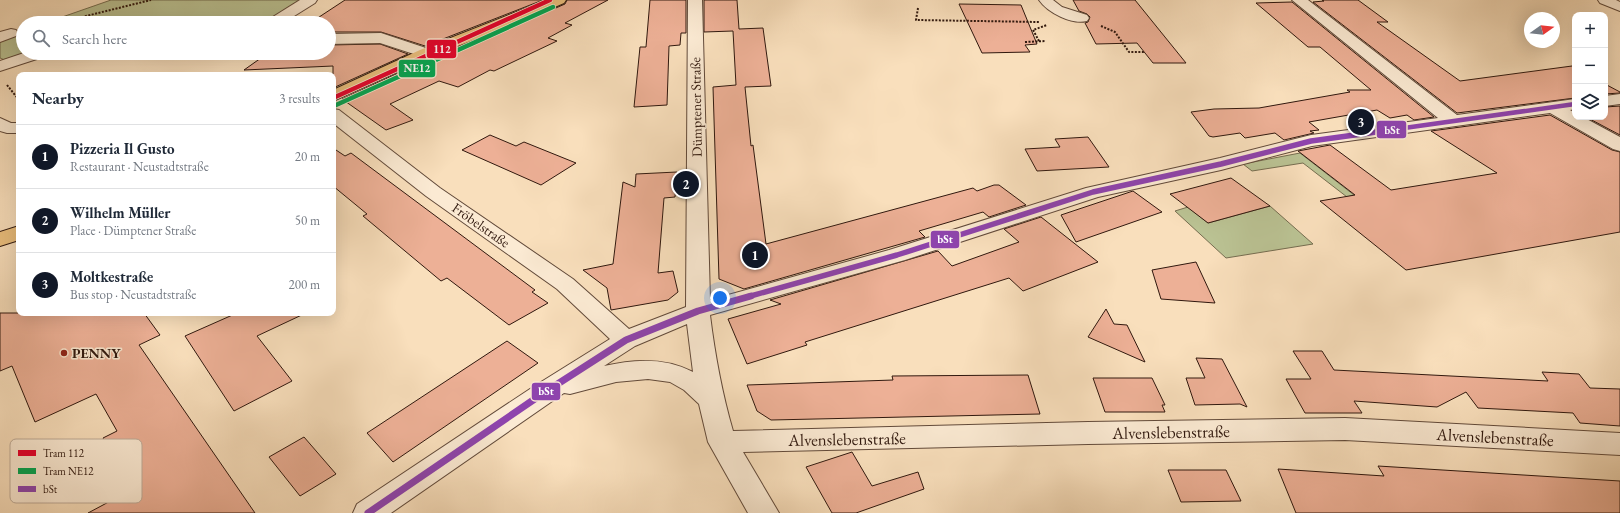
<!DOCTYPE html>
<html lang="en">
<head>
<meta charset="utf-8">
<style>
  body { margin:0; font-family:"EB Garamond",serif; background:#f6f6f7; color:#1f2937 }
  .controls { position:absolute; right:12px; top:12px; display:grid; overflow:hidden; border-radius:8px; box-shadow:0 4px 16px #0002 }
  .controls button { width:36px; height:36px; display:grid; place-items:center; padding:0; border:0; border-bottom:1px solid #e0e1e3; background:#fff; color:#1f2937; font:20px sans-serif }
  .compass { position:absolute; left:1524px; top:12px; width:36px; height:36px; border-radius:50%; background:#fff; box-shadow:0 4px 16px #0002; rotate:75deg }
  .you { position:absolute; left:720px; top:298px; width:14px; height:14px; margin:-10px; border:3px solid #fff; border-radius:50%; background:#1a73e8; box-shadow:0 0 0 6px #1a73e833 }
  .badge { display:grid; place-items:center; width:26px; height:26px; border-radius:50%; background:#111827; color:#fff; font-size:13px; font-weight:700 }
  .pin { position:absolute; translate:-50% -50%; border:2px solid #fff; box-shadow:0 1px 4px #0006 }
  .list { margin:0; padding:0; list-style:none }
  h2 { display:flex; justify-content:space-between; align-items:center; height:52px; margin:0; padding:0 16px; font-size:17px }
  h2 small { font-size:13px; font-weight:400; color:#747a83 }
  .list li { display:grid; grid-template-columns:26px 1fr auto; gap:12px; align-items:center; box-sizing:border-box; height:64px; padding:0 16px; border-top:1px solid #e0e1e3 }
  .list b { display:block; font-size:15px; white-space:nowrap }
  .list p { margin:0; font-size:13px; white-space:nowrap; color:#747a83 }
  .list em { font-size:13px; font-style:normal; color:#747a83 }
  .icon { flex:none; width:22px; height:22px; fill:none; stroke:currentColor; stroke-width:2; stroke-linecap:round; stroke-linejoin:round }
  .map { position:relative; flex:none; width:1620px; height:513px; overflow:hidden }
  .search { position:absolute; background:#fff; box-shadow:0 4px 16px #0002; left:16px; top:16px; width:320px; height:44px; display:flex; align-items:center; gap:10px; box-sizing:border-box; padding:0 14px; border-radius:22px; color:#747a83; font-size:15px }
  .panel { position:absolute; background:#fff; box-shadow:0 4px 16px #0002; left:16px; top:72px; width:320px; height:244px; border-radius:8px }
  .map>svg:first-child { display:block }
</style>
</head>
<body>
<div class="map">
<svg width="1620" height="513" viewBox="0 0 1620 513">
  <rect width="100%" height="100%" fill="#f9dfbc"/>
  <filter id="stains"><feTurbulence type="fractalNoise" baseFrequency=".005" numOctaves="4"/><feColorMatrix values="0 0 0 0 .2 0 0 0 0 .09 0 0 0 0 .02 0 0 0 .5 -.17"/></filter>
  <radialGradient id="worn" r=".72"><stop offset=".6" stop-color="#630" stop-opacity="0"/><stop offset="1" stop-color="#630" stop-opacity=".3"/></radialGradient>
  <!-- green -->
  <g fill="#bac293" stroke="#756d50">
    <polygon points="111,0 303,0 268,23 45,23"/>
    <polygon points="23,31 23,53 38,53 7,61 0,58 0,39"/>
    <polygon points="1300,153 1354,195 1347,197 1303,163 1252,171 1243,164"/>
    <polygon points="1270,206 1313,244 1226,258 1175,211 1188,207 1208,223"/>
  </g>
  <!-- building -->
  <g fill="#edb096" stroke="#30180e">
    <polygon points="345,0 543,0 425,46 381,32 329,32 329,23 310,23"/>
    <polygon points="567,0 608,0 565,23 572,25 548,38 557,41 494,71 490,70 458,87 439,81 390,104 413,120 386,130 342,99 433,57 526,21 565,4"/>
    <polygon points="650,0 686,0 686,33 681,33 680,45 669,46 667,105 634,107 640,47 646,47"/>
    <polygon points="704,0 737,0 739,29 763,28 771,86 745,87 751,146 753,145 766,244 973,188 977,191 994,185 999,185 1026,205 989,217 983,212 919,231 925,237 744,289 719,279 713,87 736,85 733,31 704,32"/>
    <polygon points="1073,0 1135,0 1186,63 1153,63 1137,43 1096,44 1085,23 1088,22 1090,17 1087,14 1079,11"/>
    <polygon points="1322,0 1358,0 1388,22 1377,22 1460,81 1572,66 1575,68 1575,98 1457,113 1313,2 1324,1"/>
    <polygon points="1292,2 1434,117 1414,120 1407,115 1390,118 1377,110 1309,122 1319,130 1310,131 1314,133 1284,140 1275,133 1245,138 1240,133 1213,137 1209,136 1191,112 1214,109 1259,108 1350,92 1347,90 1371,90 1320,47 1308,47 1256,3"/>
    <polygon points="959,4 1021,5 1037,44 1025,45 1030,52 982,53"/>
    <polygon points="380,44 408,54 333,88 333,66 244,70 268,53 329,53 329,45"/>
    <polygon points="1605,84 1620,92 1620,93 1605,94"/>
    <polygon points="1620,106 1620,135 1586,117 1605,117 1605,107"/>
    <polygon points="1550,115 1612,150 1620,152 1620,232 1406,270 1320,201 1355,195 1298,151 1330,145 1391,190 1497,173 1431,131"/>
    <polygon points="490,135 516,146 524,142 576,163 541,185 462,150"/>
    <polygon points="1088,137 1109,167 1037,171 1025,149 1060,147 1055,139"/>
    <polygon points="333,148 345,156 351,153 535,290 532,292 548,303 509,325 447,278 441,281 363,216 367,214 333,186"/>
    <polygon points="677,172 675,197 664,198 658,273 673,271 678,292 668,300 611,310 607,288 583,270 613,264 623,182 635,187 636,174"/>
    <polygon points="1231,178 1270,206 1208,223 1170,194"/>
    <polygon points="1133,191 1162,212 1076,242 1061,215"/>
    <polygon points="1041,217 1098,262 1023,291 1009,278 805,342 807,345 747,364 728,319 781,304 770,300 938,251 952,266 1019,242 1004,229"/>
    <polygon points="1196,262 1215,303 1161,299 1152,270"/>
    <polygon points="1106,309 1114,324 1127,325 1145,362 1088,337"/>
    <polygon points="0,313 144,313 160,335 139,345 255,513 88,513 133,489 103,438 117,431 96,394 35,422 12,366 0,371"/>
    <polygon points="237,313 306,313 257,336 292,381 234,411 185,336"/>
    <polygon points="507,341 538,363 393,462 367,433"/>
    <polygon points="1293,351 1322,351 1334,370 1548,381 1542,372 1579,374 1590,388 1620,389 1620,426 1580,423 1573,413 1478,408 1466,392 1437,407 1354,401 1362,413 1305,413 1286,379 1311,379"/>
    <polygon points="1196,358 1222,359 1247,407 1240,404 1195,405 1186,378 1205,378"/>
    <polygon points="1028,375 1040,414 771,420 757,411 747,385 893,380 892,376"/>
    <polygon points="1093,378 1152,378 1165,405 1162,405 1165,412 1105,412"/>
    <polygon points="304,437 336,474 300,496 269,457"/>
    <polygon points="852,452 872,486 918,472 924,489 856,513 832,513 806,467"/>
    <polygon points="1378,466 1620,481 1620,513 1296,513 1278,469 1384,476"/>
    <polygon points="1168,470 1226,470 1241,501 1181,502"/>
  </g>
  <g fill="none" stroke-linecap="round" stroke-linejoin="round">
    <defs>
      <g id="minor">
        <polygon points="300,0 317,0 315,3 283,23 266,23 268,20"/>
        <path d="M688 0H702L710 300 889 250 1086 188 1220 158 1311 135 1438 118 1292 0H1308L1457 115 1575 99V109L1570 110 1575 113V117H1583L1620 137V151L1613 149 1550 113 1312 146 1221 170 1098 197 905 260 710 315C715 355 722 393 733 431L1088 422 1345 418 1620 433V455L1345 440 1088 444 743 452 779 513H748L708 442 699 404 684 390 670 382 648 379 616 382 570 394 564 393 391 513H353L357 504 533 387 610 339 557 289 426 196 333 123V109L339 110 440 188 573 279 629 329 686 307ZM687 324 693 372C665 357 634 359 604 366L635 346Z"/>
        <path d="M1039 0H1053L1062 7 1087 15 1089 18 1087 21C1072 25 1048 13 1039 0Z"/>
        <polygon points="1598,0 1616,0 1620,2 1620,11 1600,3"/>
        <polygon points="11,29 16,30 18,33 16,36 0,42 0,32"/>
        <polygon points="381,33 432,50 434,53 432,56 426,58 380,43 329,44 329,34"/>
        <polygon points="24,53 48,53 46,56 0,71 0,61"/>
        <polygon points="1620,94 1620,104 1605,106 1605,96"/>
        <polygon points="0,118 11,123 19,123 19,133 7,133 0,131"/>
      </g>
      <g id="major">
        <polygon points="547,0 566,0 564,3 525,20 432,56 333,101 333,90 420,50"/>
        <polygon points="19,226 19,240 0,246 0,232"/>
      </g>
    </defs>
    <!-- minor casing -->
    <use href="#minor" stroke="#624a3a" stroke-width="2"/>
    <!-- major casing -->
    <use href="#major" stroke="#30180e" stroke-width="2"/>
    <!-- path -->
    <g stroke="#30180e" stroke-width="2" stroke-dasharray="2 1.5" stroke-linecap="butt">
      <polyline points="918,8 916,20 1039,22"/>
      <polyline points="65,23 86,16 151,0"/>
      <polyline points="1101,26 1115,32 1129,52 1144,52"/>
      <polyline points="1039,41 1033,30 1047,25"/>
      <polyline points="1025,42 1046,41"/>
      <polyline points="7,85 19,100"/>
    </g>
    <!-- minor -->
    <use href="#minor" fill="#fbead3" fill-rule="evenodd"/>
    <!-- major -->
    <use href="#major" fill="#ecc07e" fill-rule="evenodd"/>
    <defs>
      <polyline id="bus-1-far2" points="1390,130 1575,104"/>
      <polyline id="bus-1-far1" points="747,297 897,255 1093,192 1221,164 1311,141 1398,129"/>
      <polyline id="bus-1" points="368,513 542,394 626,340 698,311 751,296"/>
    </defs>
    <!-- bus-1-far2 casing -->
    <use href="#bus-1-far2" stroke="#fbead3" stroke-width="6"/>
    <!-- bus-1-far1 casing -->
    <use href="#bus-1-far1" stroke="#fbead3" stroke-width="8"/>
    <!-- bus-1 casing -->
    <use href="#bus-1" stroke="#fbead3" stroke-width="10"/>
    <!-- bus-1-far2 -->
    <use href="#bus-1-far2" stroke="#8e44ad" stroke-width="4.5"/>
    <!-- bus-1-far1 -->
    <use href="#bus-1-far1" stroke="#8e44ad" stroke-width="5.5"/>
    <!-- bus-1 -->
    <use href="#bus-1" stroke="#8e44ad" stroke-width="7"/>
    <defs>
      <polyline id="tram-1" points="333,98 550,0"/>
      <polyline id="tram-2" points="336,105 553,7"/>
    </defs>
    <!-- tram-1 casing -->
    <use href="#tram-1" stroke="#fbead3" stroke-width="6"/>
    <!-- tram-2 casing -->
    <use href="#tram-2" stroke="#fbead3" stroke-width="6"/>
    <!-- tram-1 -->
    <use href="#tram-1" stroke="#e4002b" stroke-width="4.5"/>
    <!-- tram-2 -->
    <use href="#tram-2" stroke="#00a651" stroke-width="4.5"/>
  </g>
  <!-- markers -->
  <circle fill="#8f2418" stroke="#fbead3" stroke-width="1.5" cx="64" cy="353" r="4"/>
  <g text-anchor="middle" stroke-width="3" stroke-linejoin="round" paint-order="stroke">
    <!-- street labels -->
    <g font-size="14" fill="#30180e" stroke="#fbead3">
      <text transform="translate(696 107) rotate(-91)" y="5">Dümptener Straße</text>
      <text transform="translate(481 225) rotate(35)" y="5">Fröbelstraße</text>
    </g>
    <!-- poi labels -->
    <g font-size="14" font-weight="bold" fill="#30180e" stroke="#fbead3" text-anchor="start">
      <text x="72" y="358">PENNY</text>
    </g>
    <!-- near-street labels -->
    <g font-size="17" fill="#30180e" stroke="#fbead3">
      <text transform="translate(1171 432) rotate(-1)" y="6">Alvenslebenstraße</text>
      <text transform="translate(1495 437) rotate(3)" y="6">Alvenslebenstraße</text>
      <text transform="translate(847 439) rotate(-1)" y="6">Alvenslebenstraße</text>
    </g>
  </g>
  <!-- legend -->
  <rect x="10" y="439" width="132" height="64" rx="6" fill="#fbead3" stroke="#beab98" stroke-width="1"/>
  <rect x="18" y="450" width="18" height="6" fill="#e4002b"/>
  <rect x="18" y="468" width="18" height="6" fill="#00a651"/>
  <rect x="18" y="486" width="18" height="6" fill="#8e44ad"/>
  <g font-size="11" fill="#30180e">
    <text x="43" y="457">Tram 112</text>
    <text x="43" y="475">Tram NE12</text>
    <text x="43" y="493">bSt</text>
  </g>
  <g stroke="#fbead3" stroke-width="1.5">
    <rect x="426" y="39" width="31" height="20" rx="4" fill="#e4002b"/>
    <rect x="398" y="59" width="38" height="19" rx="4" fill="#00a651"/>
    <rect x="1376" y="120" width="31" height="19" rx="4" fill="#8e44ad"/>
    <rect x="930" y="230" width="30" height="19" rx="4" fill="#8e44ad"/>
    <rect x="531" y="382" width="30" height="19" rx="4" fill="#8e44ad"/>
  </g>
  <g font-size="11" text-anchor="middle" font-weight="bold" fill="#fff">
    <text x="442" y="53">112</text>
    <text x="417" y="72">NE12</text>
    <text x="1392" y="134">bSt</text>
    <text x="945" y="243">bSt</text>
    <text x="546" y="395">bSt</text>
  </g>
  <rect width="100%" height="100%" filter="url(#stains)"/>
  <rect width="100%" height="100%" fill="url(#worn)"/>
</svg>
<div class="controls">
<button>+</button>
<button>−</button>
<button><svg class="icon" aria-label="layers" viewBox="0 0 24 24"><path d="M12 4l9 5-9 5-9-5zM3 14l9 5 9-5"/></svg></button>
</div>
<svg class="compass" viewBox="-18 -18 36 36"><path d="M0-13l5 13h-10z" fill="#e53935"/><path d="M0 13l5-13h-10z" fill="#747a83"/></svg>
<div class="you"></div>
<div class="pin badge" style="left:755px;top:255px">1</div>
<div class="pin badge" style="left:686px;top:184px">2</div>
<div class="pin badge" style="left:1361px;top:122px">3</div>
<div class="search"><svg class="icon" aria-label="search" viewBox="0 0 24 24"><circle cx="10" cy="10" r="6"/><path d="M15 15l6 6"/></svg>Search here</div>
<section class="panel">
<h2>Nearby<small>3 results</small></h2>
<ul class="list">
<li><span class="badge">1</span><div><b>Pizzeria Il Gusto</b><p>Restaurant · Neustadtstraße</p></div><em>20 m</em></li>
<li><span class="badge">2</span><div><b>Wilhelm Müller</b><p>Place · Dümptener Straße</p></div><em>50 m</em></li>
<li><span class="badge">3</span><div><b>Moltkestraße</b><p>Bus stop · Neustadtstraße</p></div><em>200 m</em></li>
</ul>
</section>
</div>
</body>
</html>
